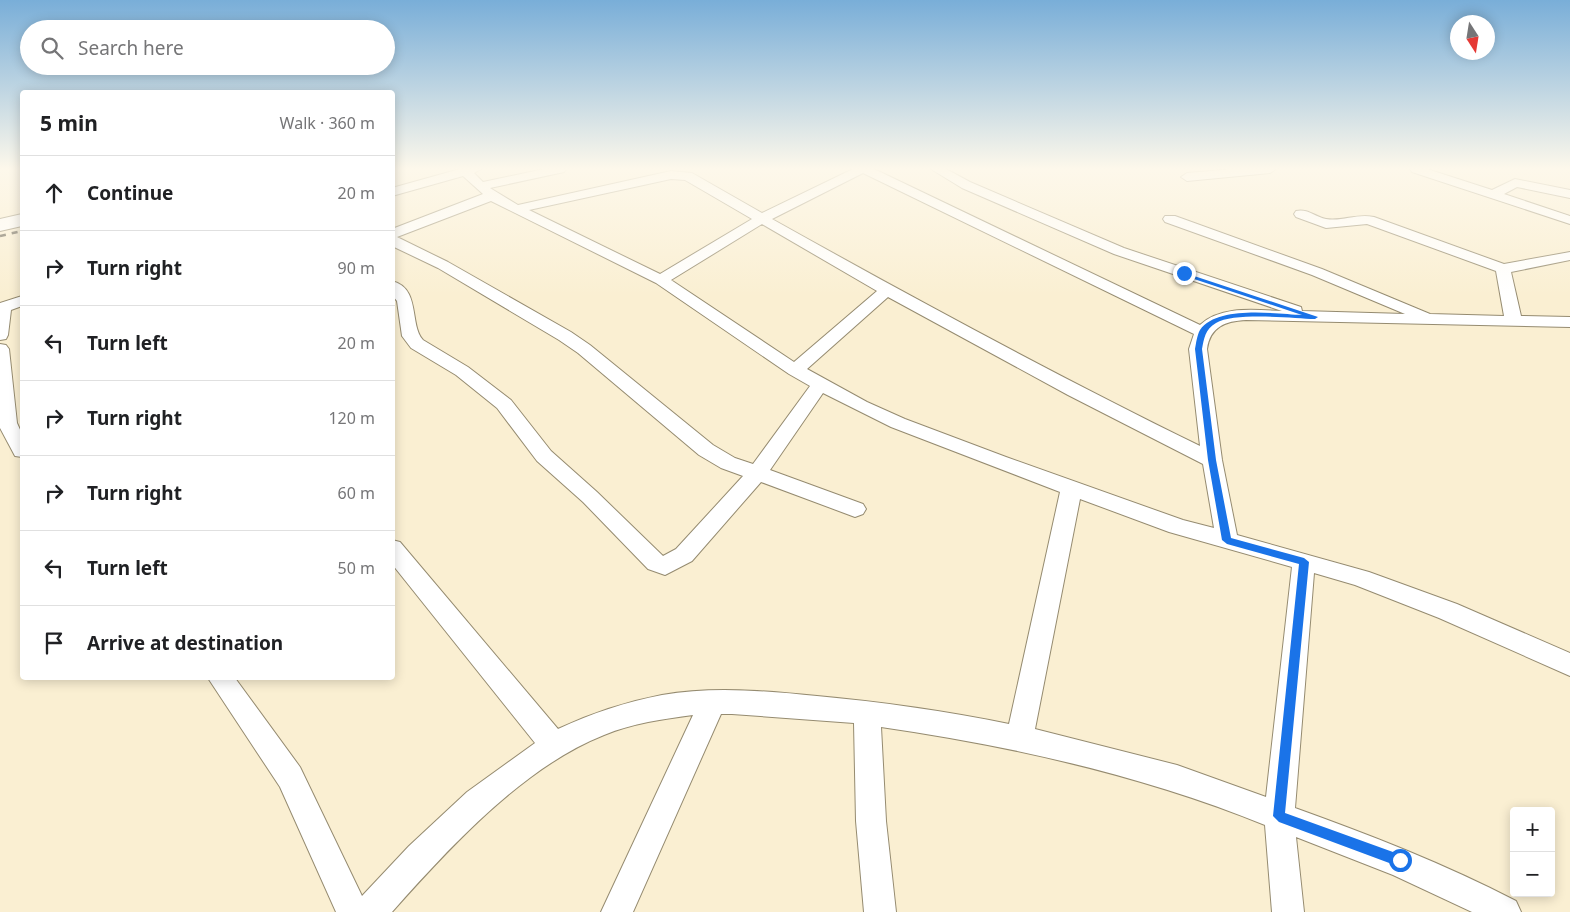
<!DOCTYPE html>
<html lang="en">
<head>
<meta charset="utf-8">
<style>
  body { margin:0; font-family:"Noto Sans",sans-serif; background:#f6f6f6; color:#202124 }
  .controls { position:absolute; right:15px; bottom:15px; display:grid; overflow:hidden; border-radius:5px; box-shadow:0 2px 12px #0003 }
  .controls button { width:45px; height:45px; display:grid; place-items:center; padding:0; border:0; border-bottom:1px solid #e0e0e0; background:#fff; color:#202124; font:25px sans-serif }
  .compass { position:absolute; left:1450px; top:15px; width:45px; height:45px; border-radius:50%; background:#fff; box-shadow:0 2px 12px #0003; rotate:168deg }
  .stop { position:absolute; width:15px; height:15px; margin:-11px; border:4px solid #1a73e8; border-radius:50%; background:#fff }
  .stop.end { background:#1a73e8; border-color:#fff; box-shadow:0 1px 5px #0008 }
  .list { margin:0; padding:0; list-style:none }
  h2 { display:flex; justify-content:space-between; align-items:center; height:65px; margin:0; padding:0 20px; font-size:21px }
  h2 small { font-size:16px; font-weight:400; color:#757577 }
  .list li { display:grid; grid-template-columns:32px 1fr auto; gap:15px; align-items:center; box-sizing:border-box; height:75px; padding:0 20px; border-top:1px solid #e0e0e0 }
  .list b { display:block; font-size:19px; white-space:nowrap }
  .list em { font-size:16px; font-style:normal; color:#757577 }
  .icon { flex:none; width:28px; height:28px; fill:none; stroke:currentColor; stroke-width:2; stroke-linecap:round; stroke-linejoin:round }
  .map { position:relative; flex:none; width:1570px; height:912px; overflow:hidden }
  .search { position:absolute; background:#fff; box-shadow:0 2px 12px #0003; left:20px; top:20px; width:375px; height:55px; display:flex; align-items:center; gap:12px; box-sizing:border-box; padding:0 18px; border-radius:28px; color:#757577; font-size:19px }
  .panel { position:absolute; background:#fff; box-shadow:0 2px 12px #0003; left:20px; top:90px; width:375px; height:590px; border-radius:5px }
  .map>svg:first-child { display:block }
</style>
</head>
<body>
<div class="map">
<svg width="1570" height="912" viewBox="0 0 1570 912">
  <rect width="100%" height="100%" fill="#faefd2"/>
  <g fill="none" stroke-linecap="round" stroke-linejoin="round">
    <defs>
      <g id="street">
        <path d="M460 169H481L474 173 483 182 544 169H566L564 172 490 188 518 205 671 171 692 173 762 213 853 169H874L1200 325C1221 305 1256 310 1282 311L1114 254 962 188 931 169H946L970 182 1124 248 1301 307 1302 311 1405 314 1312 275 1165 222 1163 219 1165 216H1175L1322 269 1430 314 1504 316 1496 271 1367 224 1326 228 1296 217 1294 214 1296 211C1307 208 1316 217 1326 219 1342 222 1357 213 1374 217L1504 264 1570 252V260L1511 272 1521 316 1570 317V327L1246 320C1225 321 1210 327 1207 349L1222 460 1237 535 1369 572 1457 604 1570 653V676L1439 618 1355 585 1314 573 1295 808C1370 835 1445 864 1516 901L1521 912H1472L1393 875 1296 837 1304 912H1272L1265 825C1142 775 1012 746 881 727L886 821 896 912H864L856 821 854 723 732 714H721L633 912H601L693 715C663 719 633 723 604 735 523 767 449 848 392 912H336L280 787 208 678H235L300 767 362 896 409 846 467 792 535 743 392 564V540L400 542 558 729C592 713 626 702 662 695 713 686 766 691 817 696 882 702 946 711 1009 724L1060 492 891 427 823 393 770 470 863 504 866 509 863 514 855 517 847 514 761 482 692 561 665 575 648 569 583 502 537 461 497 408 456 375 411 348 402 336 397 301 392 295V281C421 288 409 325 423 340L468 367 511 400 551 451 597 492 663 556 676 549 743 476 721 468 699 455 578 353 559 340 438 268 392 246V229L483 194 463 176 392 196V188ZM863 173 1194 334 1189 349 1200 446C1055 375 913 298 772 219ZM671 179 685 180 752 219 660 274 529 210ZM491 201 656 283 789 374 810 386 753 464 735 458 713 445 590 345 571 332 448 262 397 237ZM762 224 877 291 794 362 671 280ZM888 297 1068 395 1203 464 1214 528 1183 520 1006 457 905 419 867 402 807 369ZM1080 499 1169 532 1292 567 1266 797 1177 765 1035 729Z"/>
        <polygon points="1234,169 1276,169 1270,173 1187,181 1181,177 1187,173"/>
        <polygon points="1410,169 1427,169 1492,190 1515,179 1570,190 1570,198 1517,187 1504,194 1570,216 1570,224 1412,172"/>
        <polygon points="22,296 22,306 11,310 8,335 6,339 0,340 0,303"/>
        <polygon points="0,344 6,345 9,349 17,423 22,434 22,457 15,456 0,428"/>
      </g>
      <polygon id="secondary" points="22,214 22,226 0,231 0,219"/>
    </defs>
    <!-- street casing -->
    <use href="#street" stroke="#958b70" stroke-width="2"/>
    <!-- secondary casing -->
    <use href="#secondary" stroke="#958b70" stroke-width="2"/>
    <!-- street -->
    <use href="#street" fill="#fff" fill-rule="evenodd"/>
    <!-- secondary -->
    <use href="#secondary" fill="#fff" fill-rule="evenodd"/>
    <!-- rail -->
    <polyline stroke="#666050" stroke-width="2.5" stroke-dasharray="6 6" stroke-linecap="butt" points="0,236 22,231"/>
  </g>
  <!-- sky -->
  <linearGradient id="sky" x2="0" y2="1"><stop stop-color="#79aed8"/><stop offset="0.57" stop-color="#fdf8eb"/><stop offset="1" stop-color="#fdf8eb" stop-opacity="0"/></linearGradient>
  <rect width="1570" height="296" fill="url(#sky)"/>
  <!-- route -->
  <path fill="#1a73e8" d="M1182 272 1318 317 1315 319C1292 318 1234 312 1216 323 1205 329 1204 339 1202 349L1216 460 1231 538 1304 558 1309 562 1285 813 1404 856 1406 860 1404 865 1400 867 1279 822 1273 816 1299 564 1227 544 1222 540 1208 460 1195 349C1196 344 1197 335 1200 330 1218 305 1275 314 1302 315L1182 275Z"/>
</svg>
<div class="controls">
<button>+</button>
<button>−</button>
</div>
<svg class="compass" viewBox="-18 -18 36 36"><path d="M0-13l5 13h-10z" fill="#e53935"/><path d="M0 13l5-13h-10z" fill="#757577"/></svg>
<div class="stop" style="left:1400px;top:860px"></div>
<div class="stop end" style="left:1184px;top:273px"></div>
<div class="search"><svg class="icon" aria-label="search" viewBox="0 0 24 24"><circle cx="10" cy="10" r="6"/><path d="M15 15l6 6"/></svg>Search here</div>
<section class="panel">
<h2>5 min<small>Walk · 360 m</small></h2>
<ul class="list">
<li><svg class="icon" aria-label="ahead" viewBox="0 0 24 24"><path d="M12 20V5M6 11l6-6 6 6"/></svg><div><b>Continue</b></div><em>20 m</em></li>
<li><svg class="icon" aria-label="right" viewBox="0 0 24 24"><path d="M7 20v-9h11M14 6l5 5-5 5"/></svg><div><b>Turn right</b></div><em>90 m</em></li>
<li><svg class="icon" aria-label="left" viewBox="0 0 24 24"><path d="M17 20v-9H6M10 6l-5 5 5 5"/></svg><div><b>Turn left</b></div><em>20 m</em></li>
<li><svg class="icon" aria-label="right" viewBox="0 0 24 24"><path d="M7 20v-9h11M14 6l5 5-5 5"/></svg><div><b>Turn right</b></div><em>120 m</em></li>
<li><svg class="icon" aria-label="right" viewBox="0 0 24 24"><path d="M7 20v-9h11M14 6l5 5-5 5"/></svg><div><b>Turn right</b></div><em>60 m</em></li>
<li><svg class="icon" aria-label="left" viewBox="0 0 24 24"><path d="M17 20v-9H6M10 6l-5 5 5 5"/></svg><div><b>Turn left</b></div><em>50 m</em></li>
<li><svg class="icon" aria-label="arrive" viewBox="0 0 24 24"><path d="M6 21V4h12l-3 4 3 4H6"/></svg><div><b>Arrive at destination</b></div></li>
</ul>
</section>
</div>
</body>
</html>
